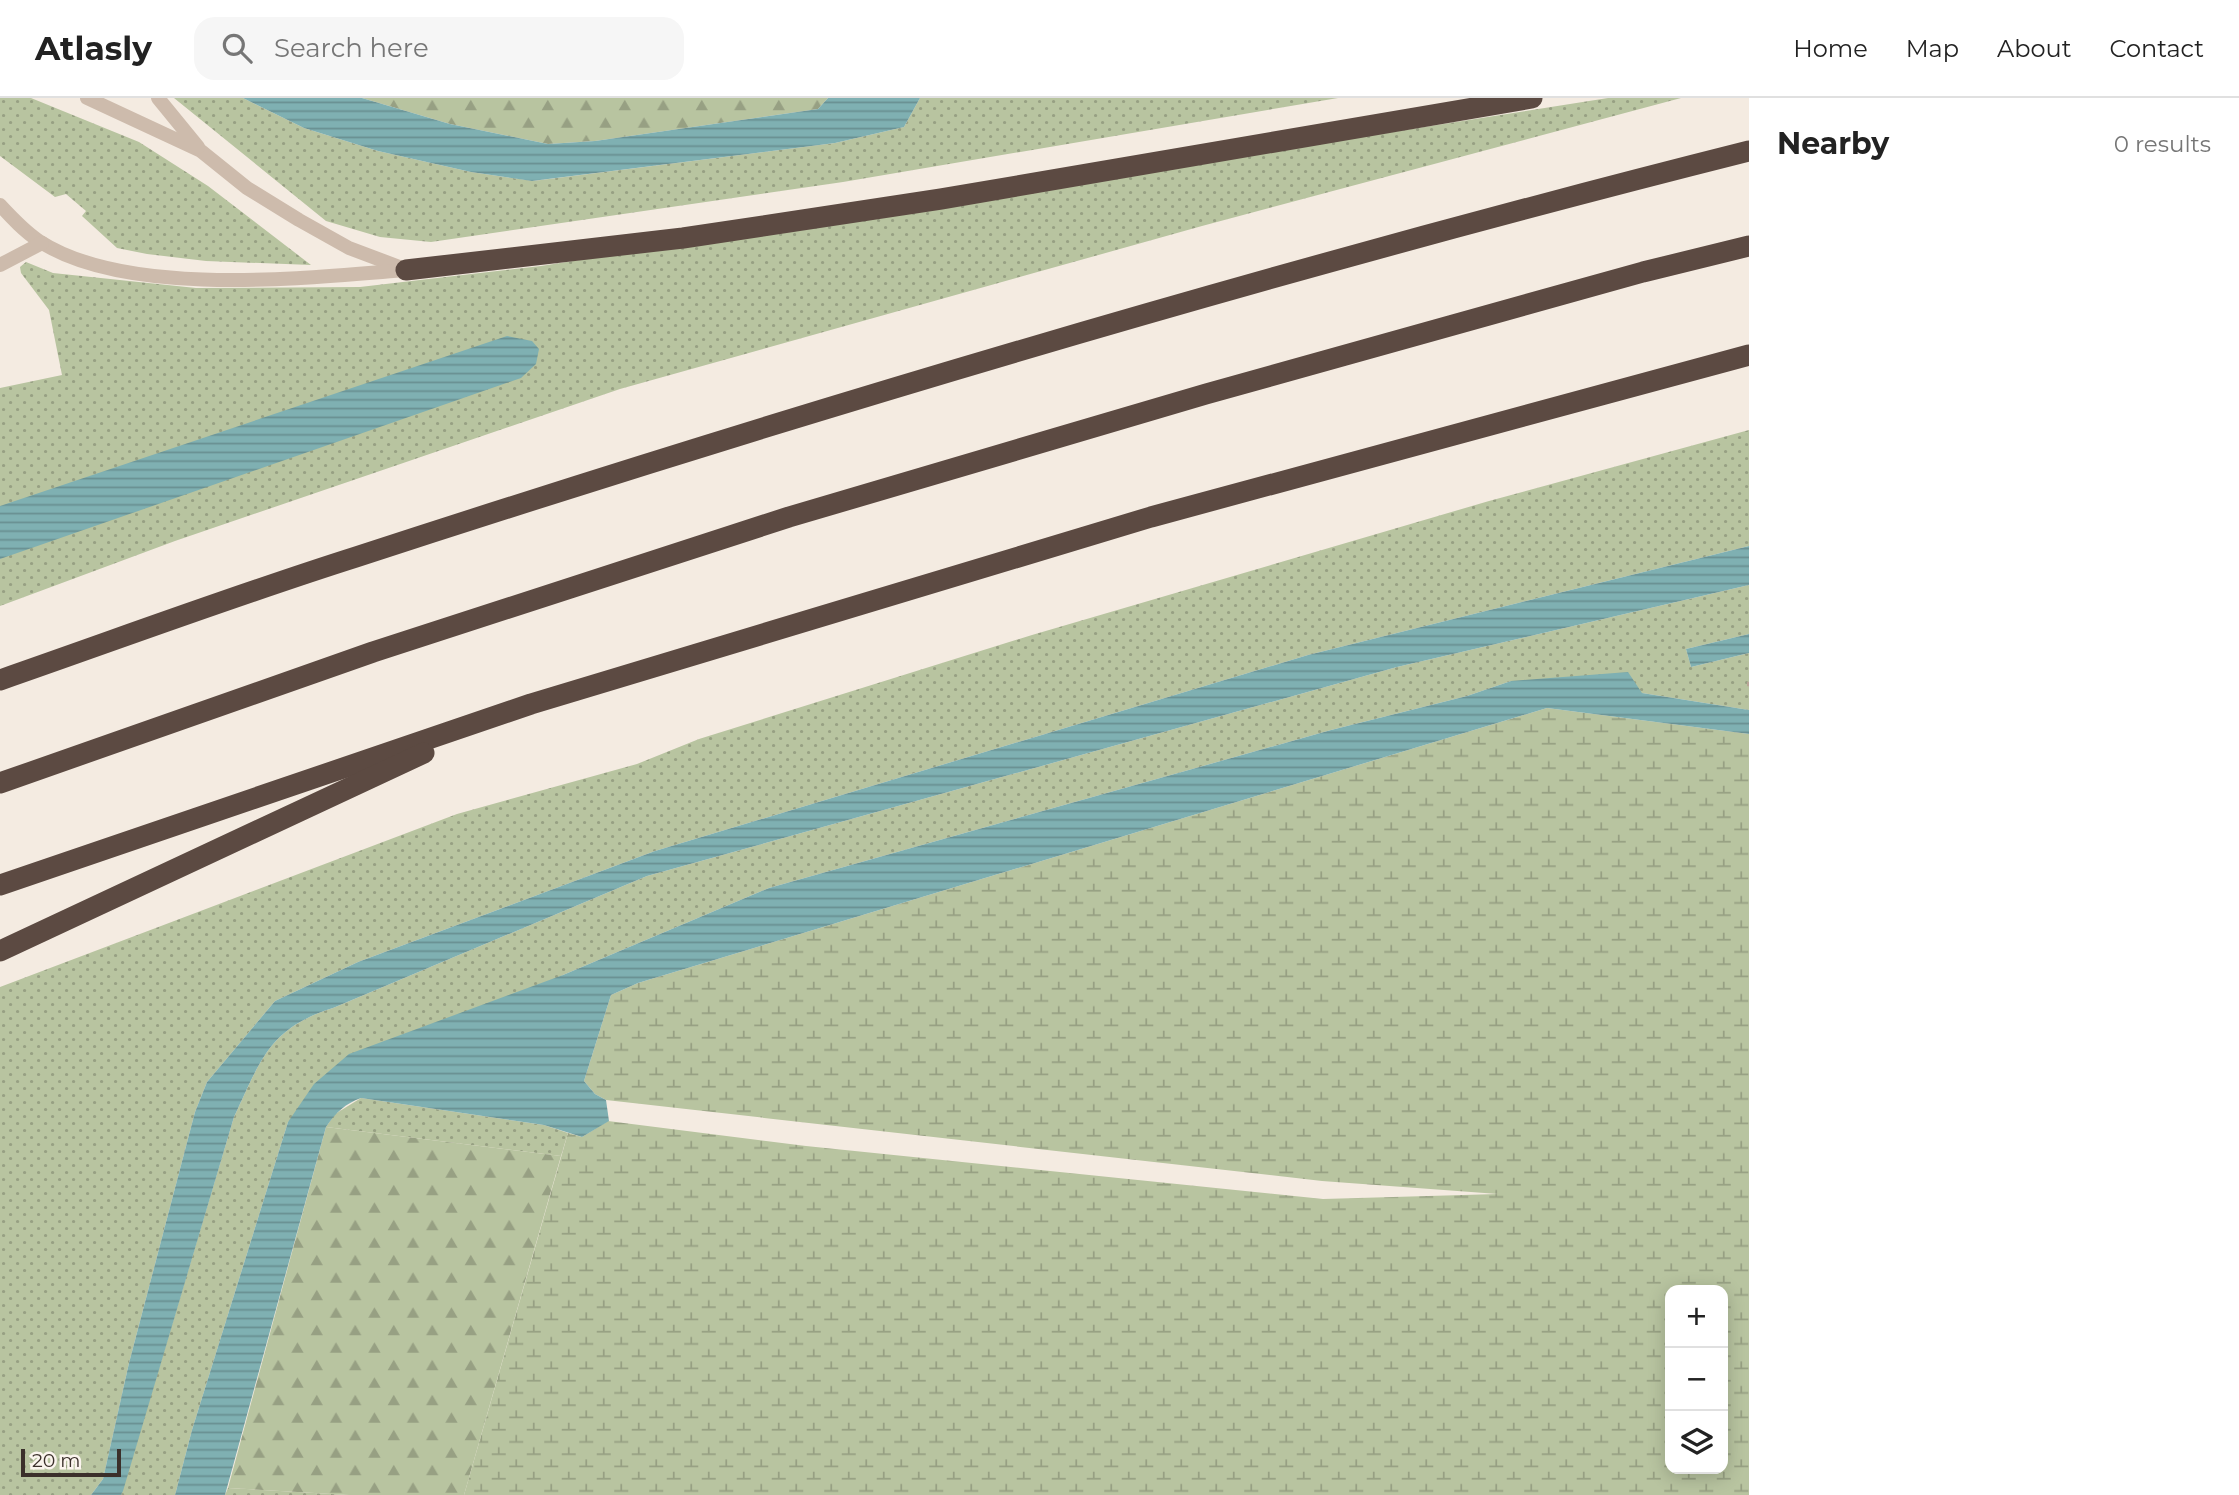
<!DOCTYPE html>
<html lang="en">
<head>
<meta charset="utf-8">
<style>
  body { margin:0; font-family:Montserrat,sans-serif; background:#f6f6f6; color:#222 }
  .controls { position:absolute; right:21px; bottom:21px; display:grid; overflow:hidden; border-radius:14px; box-shadow:0 4px 18px #0003 }
  .controls button { width:63px; height:63px; display:grid; place-items:center; padding:0; border:0; border-bottom:2px solid #e0e0e0; background:#fff; color:#222; font:35px sans-serif }
  .scale { position:absolute; left:21px; bottom:18px; width:100px; box-sizing:border-box; padding-left:7px; border:4px solid #3b302b; border-top:0; font-size:19px; line-height:24px; white-space:nowrap; color:#3b302b; -webkit-text-stroke:5px #fbf5ee; paint-order:stroke }
  .list { margin:0; padding:0; list-style:none }
  h2 { display:flex; justify-content:space-between; align-items:center; height:91px; margin:0; padding:0 28px; font-size:30px }
  h2 small { font-size:23px; font-weight:400; color:#767676 }
  .icon { flex:none; width:38px; height:38px; fill:none; stroke:currentColor; stroke-width:2; stroke-linecap:round; stroke-linejoin:round }
  .map { position:relative; flex:none; width:1749px; height:1397px; overflow:hidden }
  header { display:flex; align-items:center; gap:42px; box-sizing:border-box; height:98px; padding:0 35px; background:#fff; border-bottom:2px solid #e0e0e0 }
  header strong { font-size:33px }
  nav { display:flex; gap:38px; margin-inline-start:auto; font-size:24px }
  .search { width:490px; height:63px; background:#f6f6f6; display:flex; align-items:center; gap:18px; box-sizing:border-box; padding:0 24px; border-radius:21px; color:#767676; font-size:26px }
  main { display:flex }
  aside { flex:1; background:#fff }
  .map>svg:first-child { display:block }
</style>
</head>
<body>
<header>
<strong>Atlasly</strong>
<div class="search"><svg class="icon" aria-label="search" viewBox="0 0 24 24"><circle cx="10" cy="10" r="6"/><path d="M15 15l6 6"/></svg>Search here</div>
<nav><a>Home</a><a>Map</a><a>About</a><a>Contact</a></nav>
</header>
<main>
<div class="map">
<svg width="1749" height="1397" viewBox="0 0 1749 1397">
  <defs>
    <pattern id="grass-dots" width="8" height="8" patternUnits="userSpaceOnUse" patternTransform="scale(1.75)"><rect width="8" height="8" fill="#b8c4a0"/><path d="M2 2h.1M6 6h.1" fill="none" stroke="#97a083" stroke-width="1.8" stroke-linecap="round"/></pattern>
    <pattern id="forest-firs" width="22" height="20" patternUnits="userSpaceOnUse" patternTransform="scale(1.75)"><rect width="22" height="20" fill="#b8c4a0"/><path d="M5 1l3.5 6h-7zM16 11l3.5 6h-7z" fill="#97a083"/></pattern>
    <pattern id="wetland-marsh" width="20" height="14" patternUnits="userSpaceOnUse" patternTransform="scale(1.75)"><rect width="20" height="14" fill="#b8c4a0"/><path d="M1 5h8M5 5V1M11 12h8M15 12V8" fill="none" stroke="#97a083"/></pattern>
    <pattern id="water-rules" width="6" height="5" patternUnits="userSpaceOnUse" patternTransform="scale(1.75)"><rect width="6" height="5" fill="#7fb0b2"/><path d="M0 2.5h6" fill="none" stroke="#699091"/></pattern>
  </defs>
  <rect width="100%" height="100%" fill="#f4ebe1"/>
  <!-- grass -->
  <g fill="url(#grass-dots)">
    <polygon points="0,0 31,0 139,44 208,88 311,167 206,163 147,156 117,150 82,118 86,113 66,96 55,99 0,58"/>
    <polygon points="174,0 243,0 304,30 378,53 471,74 533,83 835,45 904,29 920,0 1338,0 843,84 431,144 380,139 326,123"/>
    <polygon points="1608,0 1681,0 1202,128 620,291 175,443 0,508 0,290 62,277 49,212 21,175 20,169 26,164 53,175 196,190 360,189 541,168"/>
    <polygon points="1749,332 1749,448 1308,557 655,753 358,864 275,903 207,984 195,1014 129,1265 103,1381 91,1397 0,1397 0,889 457,716 637,666 699,641 1032,537 1489,403"/>
    <path d="M1749 487V536L1686 551 1691 569 1749 555V612L1642 595 1511 583 1467 598 1331 632 769 790 563 877 288 1024 192 1332 175 1397H121L234 1019C261 962 269 930 333 910L647 778 1397 569Z"/>
    <polygon points="361,1000 544,1027 568,1035 561,1058 326,1029 335,1016"/>
    <polygon points="228,1390 349,1397 225,1397"/>
  </g>
  <!-- forest -->
  <g fill="url(#forest-firs)">
    <polygon points="362,0 828,0 818,11 595,43 548,46 450,26"/>
    <polygon points="326,1029 561,1058 464,1397 349,1397 228,1390"/>
  </g>
  <!-- wetland -->
  <path fill="url(#wetland-marsh)" fill-rule="evenodd" d="M1547 610 1749 636V1397H464L568 1035 582 1039 608 1023 806 1048 1323 1101 1498 1096 1322 1083 606 1002 595 996 584 983 611 897 638 885ZM1670 1192H1723V1371H1670Z"/>
  <!-- water -->
  <g fill="url(#water-rules)">
    <polygon points="243,0 362,0 450,26 548,46 595,43 818,11 828,0 920,0 904,29 835,45 532,83 471,74 378,53 304,30"/>
    <polygon points="507,238 532,243 539,251 536,266 521,280 0,461 0,408"/>
    <path d="M1749 448V487L1397 569 647 778 333 910C269 930 261 962 234 1019L123 1393 121 1397H91L103 1381 129 1265 195 1014 207 984 275 903 358 864 655 753 1308 557Z"/>
    <polygon points="1749,536 1749,555 1691,569 1686,551"/>
    <path d="M1628 574 1642 595 1749 612V636L1547 610 638 885 611 897 584 983 595 996 606 1002 609 1023 582 1039 544 1027 361 1000C345 1006 336 1014 326 1029L225 1397H175L192 1332 288 1024 314 986 349 956 563 877 769 790 1331 632 1467 598 1511 583Z"/>
  </g>
  <g fill="none" stroke-linecap="round" stroke-linejoin="round">
    <!-- path -->
    <polyline stroke="#b9a596" stroke-width="4.5" stroke-dasharray="3.5 3.5" stroke-linecap="butt" points="1747,586 1749,586"/>
    <!-- lane -->
    <g stroke="#cdbbac" stroke-width="14">
      <polyline points="87,0 201,53 247,90 299,122 349,150 402,170"/>
      <polyline points="158,0 198,49"/>
      <path d="M0 107C12 120 24 133 39 143 127 200 305 180 406 172"/>
      <polyline points="0,167 42,145"/>
    </g>
    <!-- highway -->
    <g stroke="#5c4a42" stroke-width="21">
      <polyline points="406,172 683,140 941,101 1532,0"/>
      <path d="M0 582C118 541 236 497 356 459 816 309 1280 171 1749 53"/>
      <polyline points="0,685 373,554 789,419 1206,296 1643,174 1749,148"/>
      <polyline points="0,787 531,606 1151,419 1749,257"/>
      <polyline points="0,853 424,655"/>
    </g>
  </g>
</svg>
<div class="controls">
<button>+</button>
<button>−</button>
<button><svg class="icon" aria-label="layers" viewBox="0 0 24 24"><path d="M12 4l9 5-9 5-9-5zM3 14l9 5 9-5"/></svg></button>
</div>
<div class="scale">20 m</div>
</div>
<aside>
<h2>Nearby<small>0 results</small></h2>
<ul class="list">
</ul>
</aside>
</main>
</body>
</html>
